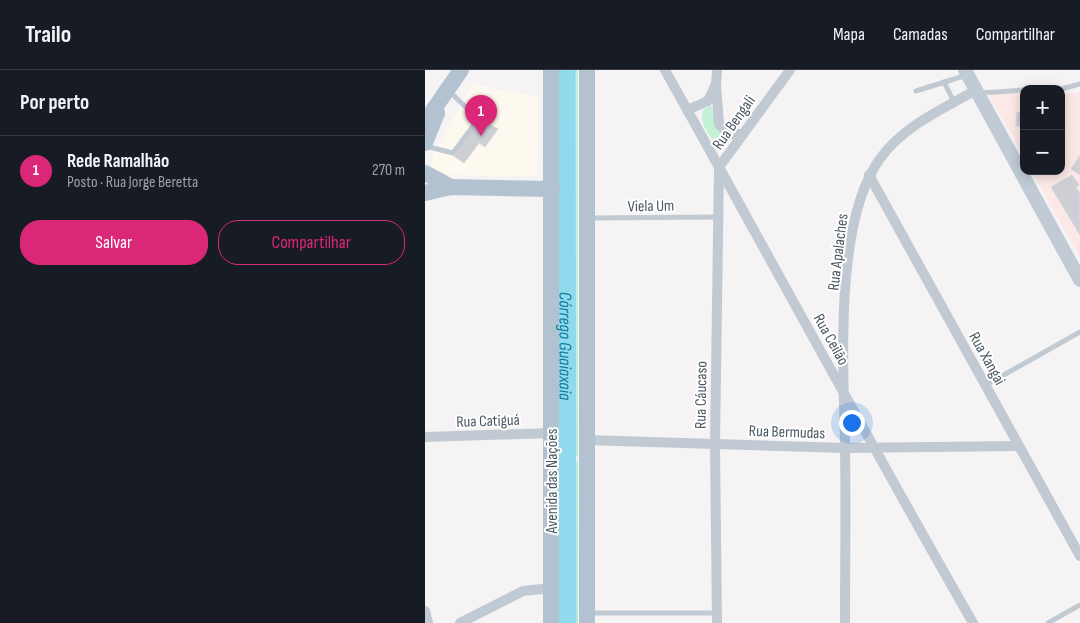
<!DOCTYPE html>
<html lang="pt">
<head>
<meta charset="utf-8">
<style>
  body { margin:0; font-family:"Sofia Sans Condensed",sans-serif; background:#20242c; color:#f1f3f6 }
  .controls { position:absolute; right:15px; top:15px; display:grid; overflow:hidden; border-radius:10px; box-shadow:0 2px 12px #0003 }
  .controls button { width:45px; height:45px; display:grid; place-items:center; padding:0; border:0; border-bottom:1px solid #363941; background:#171b24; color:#f1f3f6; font:25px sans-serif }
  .you { position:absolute; left:426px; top:352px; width:18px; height:18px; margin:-12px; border:4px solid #fff; border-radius:50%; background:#1a73e8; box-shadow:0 0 0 8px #1a73e833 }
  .badge { display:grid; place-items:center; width:32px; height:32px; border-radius:50%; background:#db2777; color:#fff; font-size:16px; font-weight:700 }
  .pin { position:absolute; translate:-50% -41px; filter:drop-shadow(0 1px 2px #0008) }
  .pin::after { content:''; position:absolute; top:26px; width:18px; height:15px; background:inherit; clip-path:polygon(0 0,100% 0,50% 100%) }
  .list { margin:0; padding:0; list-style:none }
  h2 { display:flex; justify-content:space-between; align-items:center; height:65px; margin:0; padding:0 20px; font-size:21px }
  h2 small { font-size:16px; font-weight:400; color:#9ea1a6 }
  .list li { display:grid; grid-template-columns:32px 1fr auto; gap:15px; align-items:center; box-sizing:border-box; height:70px; padding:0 20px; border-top:1px solid #363941 }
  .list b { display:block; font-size:19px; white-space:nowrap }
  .list p { margin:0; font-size:16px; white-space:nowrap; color:#9ea1a6 }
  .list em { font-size:16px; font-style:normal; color:#9ea1a6 }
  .actions { display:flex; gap:10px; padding:15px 20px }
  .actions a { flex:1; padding:11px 0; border:1px solid #db2777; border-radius:20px; text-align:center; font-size:18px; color:#db2777 }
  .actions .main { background:#db2777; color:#fff }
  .map { position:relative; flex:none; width:655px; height:553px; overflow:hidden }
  header { display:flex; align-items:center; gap:30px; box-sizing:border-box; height:70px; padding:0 25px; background:#171b24; border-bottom:1px solid #363941 }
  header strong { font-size:24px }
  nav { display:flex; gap:28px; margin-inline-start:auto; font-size:18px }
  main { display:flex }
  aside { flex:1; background:#171b24 }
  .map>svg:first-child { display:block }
</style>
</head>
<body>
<header>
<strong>Trailo</strong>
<nav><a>Mapa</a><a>Camadas</a><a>Compartilhar</a></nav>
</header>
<main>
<aside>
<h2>Por perto<small></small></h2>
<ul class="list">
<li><span class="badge">1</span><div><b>Rede Ramalhão</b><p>Posto · Rua Jorge Beretta</p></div><em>270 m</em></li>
</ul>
<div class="actions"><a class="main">Salvar</a><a>Compartilhar</a></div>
</aside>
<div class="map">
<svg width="655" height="553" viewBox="0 0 655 553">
  <rect width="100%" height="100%" fill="#f5f3f3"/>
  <!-- commercial -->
  <polygon fill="#fdf9ef" points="47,14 113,27 112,106 25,105 9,99 6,89"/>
  <!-- medical -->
  <g fill="#fce8e6">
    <polygon points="563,23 599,23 599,86"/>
    <polygon points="636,23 655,23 655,187 607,101 636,101"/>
  </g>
  <!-- green -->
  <g fill="#c3f1d5">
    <rect x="144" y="0" width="9" height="386"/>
    <path d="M286 35 292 58 308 68 301 75C288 77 273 52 278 40Z"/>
    <polygon points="144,391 153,391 153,553 145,553"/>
  </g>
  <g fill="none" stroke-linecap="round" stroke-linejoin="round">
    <!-- river -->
    <path stroke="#90daee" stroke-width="21" id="s1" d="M140 0 141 553"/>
  </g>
  <!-- building -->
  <g fill="#cdcfd5" stroke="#d7d9de">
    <polygon points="592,42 599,42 599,56 591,56"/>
    <polygon points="55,50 73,59 60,77 54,73 39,93 29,86"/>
    <polygon points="655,85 655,105 646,99"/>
    <polygon points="647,105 654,115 651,117 655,123 655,165 626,117"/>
  </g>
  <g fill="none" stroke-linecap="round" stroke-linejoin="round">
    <!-- service -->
    <g stroke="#c1cad2" stroke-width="5">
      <polyline points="519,12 529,32"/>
      <polyline points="636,19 655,14"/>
      <polyline points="491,21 542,5"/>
      <polyline points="555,23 599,20"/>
      <polyline points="0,76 28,83 49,55 48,44 24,21"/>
      <polyline points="164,148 292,147"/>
      <polyline points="561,315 655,262"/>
      <polyline points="165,543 292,543"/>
      <polyline points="623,553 655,535"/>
    </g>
    <!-- minor -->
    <g stroke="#c1cad2" stroke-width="10">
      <path d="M240 0C343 184 443 370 548 553"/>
      <polyline points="292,0 291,15 294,54 305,64 317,64"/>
      <polyline points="262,40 283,31 290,16"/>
      <polyline points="444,105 655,486"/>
      <polyline points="0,367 127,363"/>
      <polyline points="161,370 420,378 593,376"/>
      <polyline points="0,541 3,553"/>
      <polyline points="35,553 98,521 126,518"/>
      <polyline points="292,553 290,374 294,97 365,0"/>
      <path d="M420 553C420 495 421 437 420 379 419 301 408 156 454 90 478 56 516 40 551 20"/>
    </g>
    <!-- secondary -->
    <polyline stroke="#c1cbd6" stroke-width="14" points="540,0 655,210"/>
    <!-- primary -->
    <g stroke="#b3c2d1" stroke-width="16">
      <polyline points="126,0 126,553"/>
      <polyline points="162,0 162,553"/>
      <polyline points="0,52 36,0"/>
      <polyline points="0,73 12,43"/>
      <polyline points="0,103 26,117"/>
      <polyline points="0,123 26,117 127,119"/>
    </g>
  </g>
  <g text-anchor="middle" stroke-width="4" stroke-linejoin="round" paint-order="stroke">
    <!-- street labels -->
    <g font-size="16" fill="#4a5661" stroke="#fff">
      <text transform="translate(308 52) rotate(-55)" y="6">Rua Bengali</text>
      <text transform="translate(226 135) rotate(-1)" y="6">Viela Um</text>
      <text transform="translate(412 182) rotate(-83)" y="6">Rua Apalaches</text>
      <text transform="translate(407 269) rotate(61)" y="6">Rua Ceilão</text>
      <text transform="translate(563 288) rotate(61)" y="6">Rua Xangai</text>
      <text transform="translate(275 325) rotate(-89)" y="6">Rua Cáucaso</text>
      <text transform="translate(63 350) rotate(-2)" y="6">Rua Catiguá</text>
      <text transform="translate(362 361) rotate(2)" y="6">Rua Bermudas</text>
      <text transform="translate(126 411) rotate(-90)" y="6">Avenida das Nações</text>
    </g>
    <!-- water labels -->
    <g font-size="18" font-style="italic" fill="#0c7c9b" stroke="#fff">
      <text dy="6" stroke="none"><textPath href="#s1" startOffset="276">Córrego Guaiaxaia</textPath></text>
    </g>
  </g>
</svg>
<div class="controls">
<button>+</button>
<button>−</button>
</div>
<div class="you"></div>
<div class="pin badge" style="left:56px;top:66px">1</div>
</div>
</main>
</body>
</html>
